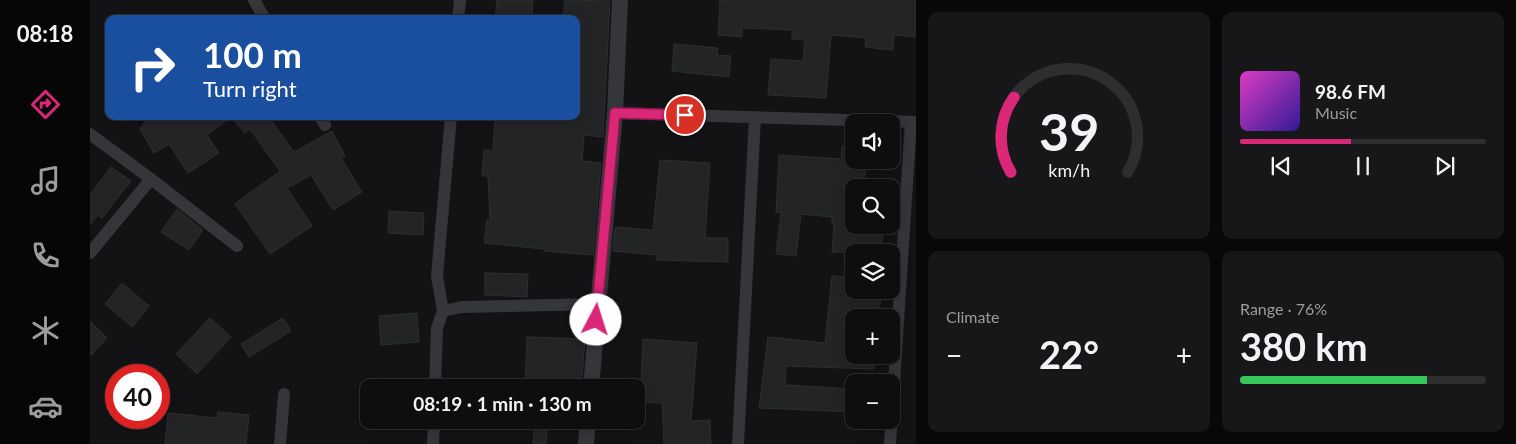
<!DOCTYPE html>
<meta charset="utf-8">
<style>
body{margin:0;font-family:Lato,sans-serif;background:#171719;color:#f1f3f6;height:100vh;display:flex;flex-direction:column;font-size:19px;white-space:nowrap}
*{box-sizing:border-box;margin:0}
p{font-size:16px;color:#9b9c9f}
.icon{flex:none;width:28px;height:28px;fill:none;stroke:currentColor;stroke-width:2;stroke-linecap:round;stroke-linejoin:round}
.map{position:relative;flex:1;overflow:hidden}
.drawer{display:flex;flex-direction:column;gap:12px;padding:12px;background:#080809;width:600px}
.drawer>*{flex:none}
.hud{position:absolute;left:15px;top:15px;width:475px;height:105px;border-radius:10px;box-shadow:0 2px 12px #0003,0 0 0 1px #2e2e30;background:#1a4fa0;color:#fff;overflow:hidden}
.buttons{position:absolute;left:755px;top:114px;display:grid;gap:10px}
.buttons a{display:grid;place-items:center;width:55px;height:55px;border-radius:10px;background:#0e0e10;box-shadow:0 2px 12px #0003,0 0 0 1px #2e2e30;font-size:25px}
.speed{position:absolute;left:15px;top:364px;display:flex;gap:10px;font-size:25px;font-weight:700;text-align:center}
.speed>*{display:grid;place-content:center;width:65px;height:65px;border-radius:50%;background:#0e0e10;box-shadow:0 2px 12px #0003,0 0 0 1px #2e2e30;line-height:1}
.speed .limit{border:8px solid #d22;background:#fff;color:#111}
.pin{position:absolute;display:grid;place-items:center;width:42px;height:42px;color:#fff;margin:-21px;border:2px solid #fff;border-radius:50%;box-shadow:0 1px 5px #0007}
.me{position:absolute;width:55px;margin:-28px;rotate:5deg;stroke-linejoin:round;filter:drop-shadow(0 0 4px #0008)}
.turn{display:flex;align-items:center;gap:18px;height:105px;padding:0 15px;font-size:22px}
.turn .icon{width:65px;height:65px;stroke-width:2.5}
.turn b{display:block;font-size:35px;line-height:42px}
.big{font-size:38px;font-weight:700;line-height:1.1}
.drawer .card{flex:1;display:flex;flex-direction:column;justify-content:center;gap:8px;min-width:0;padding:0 18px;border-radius:10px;background:#171719}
.drawer .dial{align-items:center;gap:0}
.dial svg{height:130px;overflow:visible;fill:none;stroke:#2e2e30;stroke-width:7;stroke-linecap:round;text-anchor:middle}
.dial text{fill:#f1f3f6;stroke:none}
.song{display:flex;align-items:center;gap:15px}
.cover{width:60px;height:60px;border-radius:8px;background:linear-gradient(135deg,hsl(310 70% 55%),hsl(250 70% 35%))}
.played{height:5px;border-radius:2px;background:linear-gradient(90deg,#db2777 45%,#2e2e30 45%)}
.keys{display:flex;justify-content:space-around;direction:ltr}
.heat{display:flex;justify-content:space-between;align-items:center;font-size:28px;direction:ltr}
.charge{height:8px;border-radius:4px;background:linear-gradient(90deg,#34c759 76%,#2e2e30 0)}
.drawer .tiles{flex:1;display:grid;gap:12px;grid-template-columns:repeat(2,1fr)}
.trip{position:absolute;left:270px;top:379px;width:285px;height:50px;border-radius:10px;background:#0e0e10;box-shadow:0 2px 12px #0003,0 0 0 1px #2e2e30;font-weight:700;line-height:50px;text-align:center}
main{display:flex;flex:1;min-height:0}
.menu{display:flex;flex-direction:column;width:90px;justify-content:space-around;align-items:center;background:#060606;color:#9b9c9f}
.menu .icon{width:35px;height:35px}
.menu .on{color:#db2777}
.menu b{font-size:22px;color:#f1f3f6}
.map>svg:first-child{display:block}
</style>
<main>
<nav class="menu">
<b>08:18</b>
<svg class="icon on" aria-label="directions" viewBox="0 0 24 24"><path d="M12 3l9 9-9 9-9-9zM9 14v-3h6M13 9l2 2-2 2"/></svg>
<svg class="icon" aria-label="music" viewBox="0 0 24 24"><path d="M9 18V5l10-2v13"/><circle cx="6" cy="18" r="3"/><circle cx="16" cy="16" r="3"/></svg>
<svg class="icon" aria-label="phone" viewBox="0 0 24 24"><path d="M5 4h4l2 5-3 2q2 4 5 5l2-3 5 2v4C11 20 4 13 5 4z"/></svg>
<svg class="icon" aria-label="climate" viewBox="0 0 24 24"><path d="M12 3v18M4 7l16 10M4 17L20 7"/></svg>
<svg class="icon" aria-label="car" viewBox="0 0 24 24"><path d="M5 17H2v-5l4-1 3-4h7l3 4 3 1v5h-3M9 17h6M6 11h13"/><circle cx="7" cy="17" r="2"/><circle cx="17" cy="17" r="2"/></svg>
</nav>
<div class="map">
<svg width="826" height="444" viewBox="0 0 826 444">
<rect width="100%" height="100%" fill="#131315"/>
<!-- building -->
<path fill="#232426" stroke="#2d2e31" d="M407 0H443L442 19H405Z
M475 0 520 1 513 137 494 135 492 161 511 163 503 255 454 251V249L394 243 397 220H400L398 176H392L394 150 403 151 405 116H486V19H473Z
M630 0H826V37L804 35 803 50 775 47 776 38 741 35 736 98 678 95 681 59 713 61 715 40 702 39V30L652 28V37L628 35Z
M584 44 628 48 627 55 641 56 639 77 582 71Z
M59 116H178L204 152 242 131 255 156 251 158 272 192 243 210 221 175 197 188 222 226 180 254 145 204 190 171 160 129 155 133 141 117 117 135 129 153 98 173 79 144 64 153 50 129Z
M752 146 764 147V160H776L774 179 764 178V225H768V229L793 231 791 252H742L744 224H742V217L711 214 706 256 686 254 691 213 686 212 689 155 751 159Z
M570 160 620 163 615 238H638V262L566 260 567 255 523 251 525 227 563 230Z
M21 167 41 181 12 218 8 215 0 225V195Z
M87 209 113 230 99 250 71 232Z
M299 211 334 213 333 235 298 233Z
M395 273 438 274 437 297 395 295Z
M742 276 764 277V290H792L788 318H764V355H785L784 369 696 366 695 385 764 389V412L669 408 678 337 735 343Z
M32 283 59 306 42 327 15 304Z
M327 313 329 342 291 345 289 316Z
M120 318 141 337 107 374 86 354Z
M193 318 201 331 159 357 151 344Z
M0 321 17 338 0 356Z
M437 337 495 339 491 388H435Z
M553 339 607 343 601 421 620 420 621 444H574L572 403 550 402Z
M128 412 159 415 156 444H75L78 413 127 418Z
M445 420H458L456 444H443Z"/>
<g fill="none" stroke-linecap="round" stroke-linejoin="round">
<!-- minor -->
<path stroke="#34363a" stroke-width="12" d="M164 0 175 19
M368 19 370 0
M525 113 826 122
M230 116 235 125
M0 134 61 179 147 246
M0 253 61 179
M353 311 347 276 361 116
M345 388 347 328 353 311 372 307 507 304
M190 444 194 394
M343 444 344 420
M648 444 665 117
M800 444 821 122"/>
<!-- tertiary -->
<path stroke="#34363a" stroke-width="16" d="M501 388 525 113 530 0
M496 444 498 420"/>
</g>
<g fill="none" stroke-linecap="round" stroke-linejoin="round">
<defs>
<path id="route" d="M506 320 525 113 595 115"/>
</defs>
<!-- route casing -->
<use href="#route" stroke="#8e194d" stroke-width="12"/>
<!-- route -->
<use href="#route" stroke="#db2777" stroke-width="9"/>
</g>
</svg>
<div class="buttons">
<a><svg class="icon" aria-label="sound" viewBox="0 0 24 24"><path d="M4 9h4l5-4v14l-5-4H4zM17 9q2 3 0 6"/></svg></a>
<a><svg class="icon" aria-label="search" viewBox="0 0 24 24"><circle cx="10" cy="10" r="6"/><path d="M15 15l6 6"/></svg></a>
<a><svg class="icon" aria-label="layers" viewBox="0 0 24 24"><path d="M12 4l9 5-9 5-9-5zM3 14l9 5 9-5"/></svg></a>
<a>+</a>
<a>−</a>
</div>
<div class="speed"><div class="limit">40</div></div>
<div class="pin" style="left:595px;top:115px;background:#d93025"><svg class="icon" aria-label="arrive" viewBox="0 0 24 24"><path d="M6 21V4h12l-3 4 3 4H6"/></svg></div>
<svg class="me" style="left:506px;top:320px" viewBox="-20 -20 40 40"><circle r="19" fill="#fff"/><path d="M0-13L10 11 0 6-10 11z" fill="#db2777"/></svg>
<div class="trip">08:19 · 1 min · 130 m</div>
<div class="hud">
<div class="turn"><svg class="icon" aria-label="right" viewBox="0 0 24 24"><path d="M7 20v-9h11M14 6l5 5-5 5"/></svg><div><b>100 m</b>Turn right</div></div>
</div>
</div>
<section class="drawer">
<div class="tiles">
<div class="card dial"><svg viewBox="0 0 100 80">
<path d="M14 69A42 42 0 1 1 86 69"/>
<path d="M14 69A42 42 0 0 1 16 23" stroke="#db2777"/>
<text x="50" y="56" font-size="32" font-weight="700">39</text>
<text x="50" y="72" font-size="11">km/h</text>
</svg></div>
<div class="card">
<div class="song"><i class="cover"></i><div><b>98.6 FM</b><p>Music</p></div></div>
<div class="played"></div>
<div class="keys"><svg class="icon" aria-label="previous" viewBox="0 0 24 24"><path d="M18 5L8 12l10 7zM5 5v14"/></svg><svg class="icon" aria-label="pause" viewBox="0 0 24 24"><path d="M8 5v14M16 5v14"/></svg><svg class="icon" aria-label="next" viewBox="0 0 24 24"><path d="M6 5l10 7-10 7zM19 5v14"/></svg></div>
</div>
<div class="card"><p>Climate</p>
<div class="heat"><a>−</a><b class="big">22°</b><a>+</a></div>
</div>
<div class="card"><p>Range · 76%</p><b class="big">380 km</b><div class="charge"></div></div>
</div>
</section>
</main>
